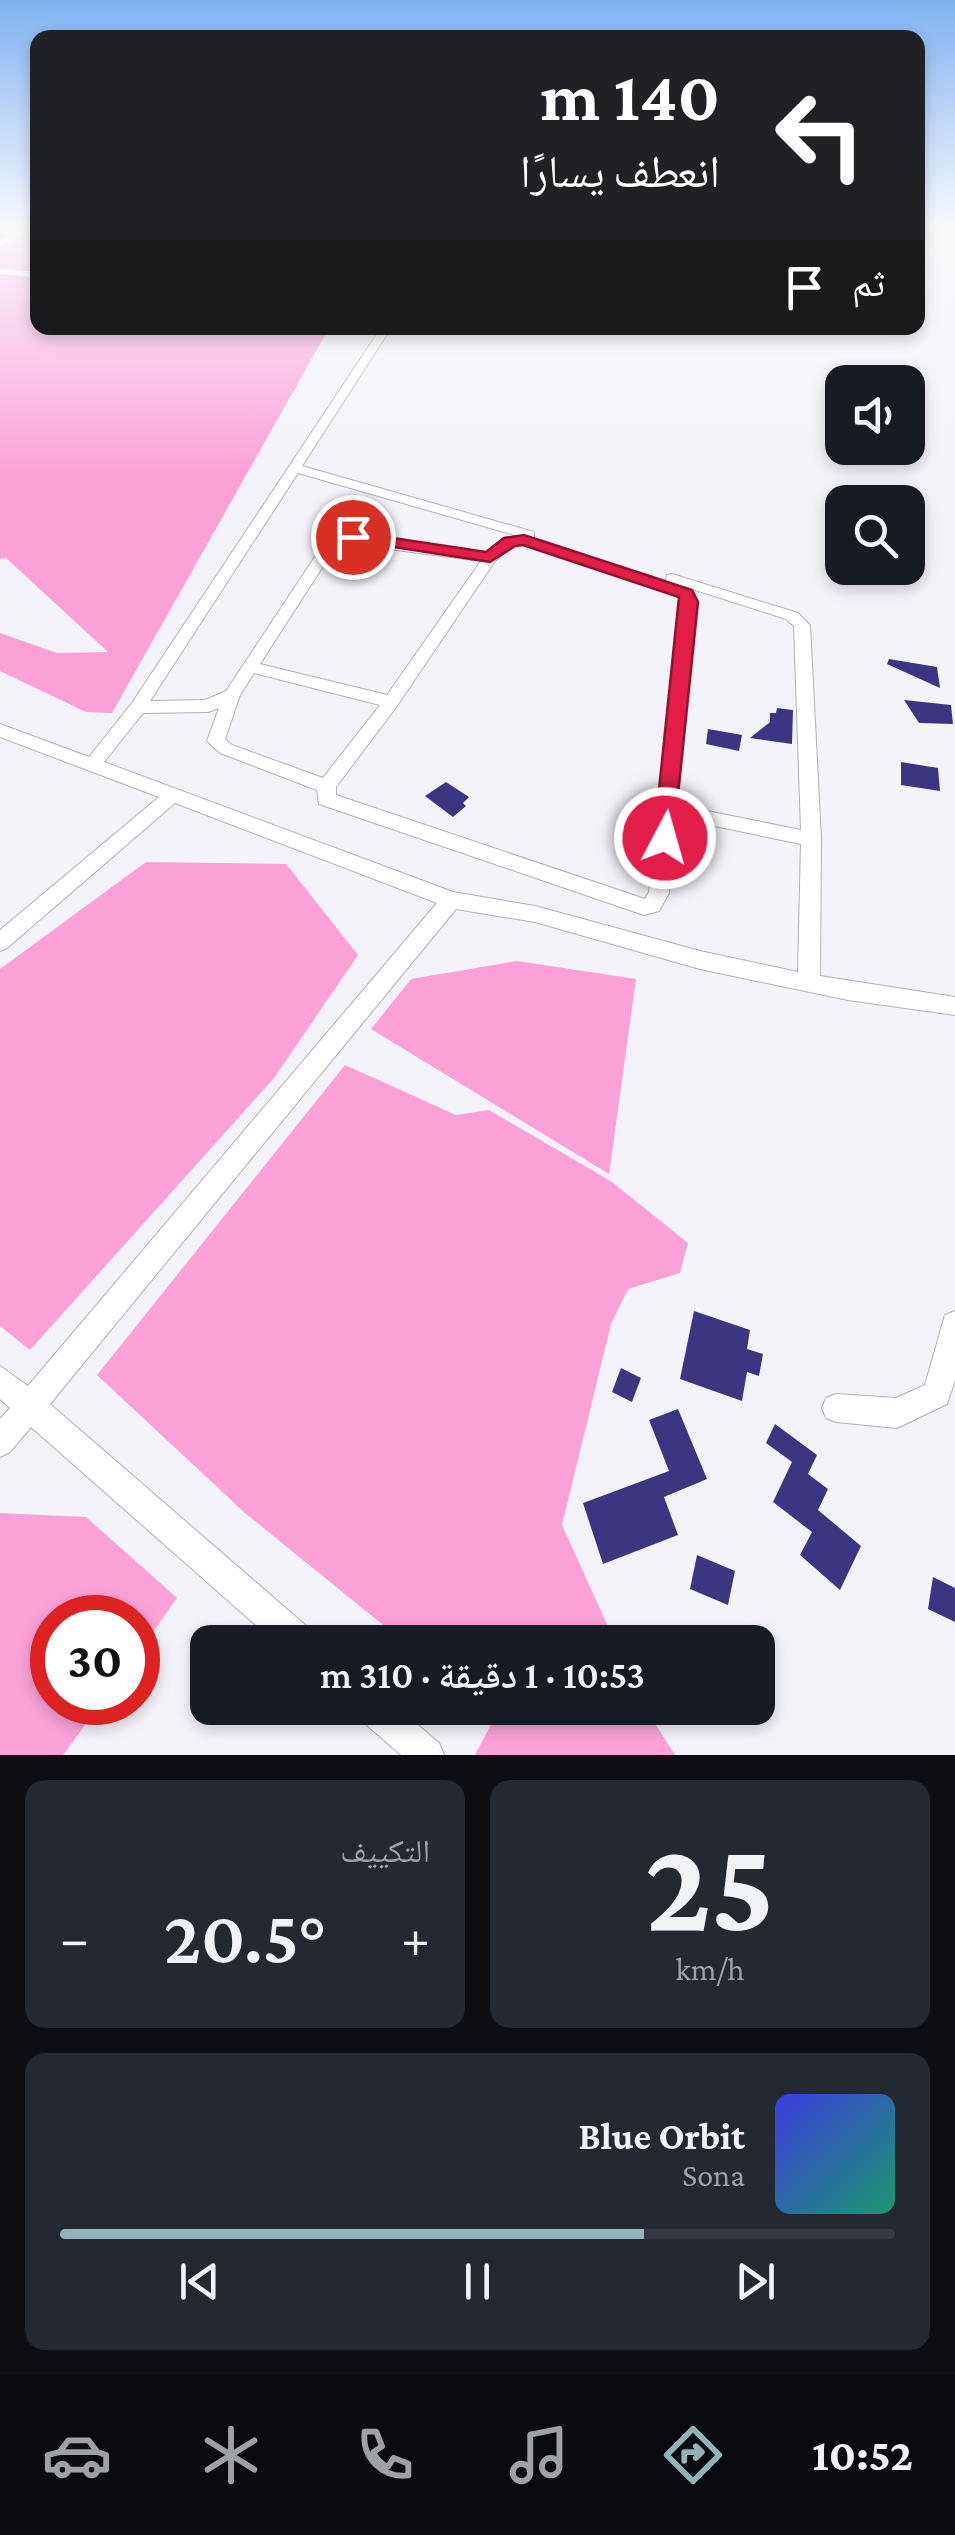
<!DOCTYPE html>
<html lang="ar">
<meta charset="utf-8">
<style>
body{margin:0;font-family:"Crimson Pro","Noto Naskh Arabic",serif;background:#242831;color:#f1f3f6;direction:rtl;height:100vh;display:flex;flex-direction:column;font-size:38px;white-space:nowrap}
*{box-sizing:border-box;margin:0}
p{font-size:32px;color:#9ea1a6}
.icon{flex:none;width:55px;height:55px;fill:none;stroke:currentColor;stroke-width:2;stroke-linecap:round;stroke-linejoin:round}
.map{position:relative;height:1755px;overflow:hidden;direction:ltr}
.sheet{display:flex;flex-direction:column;gap:25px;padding:25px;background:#0d0f14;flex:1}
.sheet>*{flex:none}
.hud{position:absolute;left:30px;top:30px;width:895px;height:305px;border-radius:20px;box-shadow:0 5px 15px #0003;direction:rtl;background:#202124;color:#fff;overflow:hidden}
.controls{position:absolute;left:825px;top:365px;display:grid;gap:20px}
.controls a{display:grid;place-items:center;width:100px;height:100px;border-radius:20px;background:#171b24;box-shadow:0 5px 15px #0003;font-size:50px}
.speed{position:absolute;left:30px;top:1595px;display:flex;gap:20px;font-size:50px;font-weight:700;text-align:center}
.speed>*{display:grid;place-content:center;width:130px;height:130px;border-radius:50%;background:#171b24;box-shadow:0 5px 15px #0003;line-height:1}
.speed .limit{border:15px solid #d22;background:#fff;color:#111}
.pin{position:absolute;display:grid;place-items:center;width:85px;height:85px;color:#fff;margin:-42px;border:5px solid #fff;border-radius:50%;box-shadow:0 2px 10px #0007}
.me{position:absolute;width:110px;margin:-55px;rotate:6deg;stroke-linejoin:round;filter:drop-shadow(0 0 8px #0008)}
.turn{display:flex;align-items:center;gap:35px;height:210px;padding:0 40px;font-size:45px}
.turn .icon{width:130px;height:130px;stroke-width:2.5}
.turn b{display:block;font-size:70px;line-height:85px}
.then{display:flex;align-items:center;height:95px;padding:0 40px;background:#0003;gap:20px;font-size:38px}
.big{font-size:75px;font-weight:600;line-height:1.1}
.sheet .tile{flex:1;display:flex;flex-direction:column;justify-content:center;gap:15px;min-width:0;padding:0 35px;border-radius:20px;background:#242831}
.sheet .dial{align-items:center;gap:0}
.dial b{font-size:130px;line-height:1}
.song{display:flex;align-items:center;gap:30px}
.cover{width:120px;height:120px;border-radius:15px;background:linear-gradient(135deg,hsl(240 70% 55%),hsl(160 70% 35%))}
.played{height:10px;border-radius:5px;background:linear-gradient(90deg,#91b4b8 70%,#363941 70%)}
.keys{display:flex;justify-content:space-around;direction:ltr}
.heat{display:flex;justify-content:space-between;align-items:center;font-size:55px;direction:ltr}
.sheet .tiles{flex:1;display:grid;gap:25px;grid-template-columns:1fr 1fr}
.tile:last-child{grid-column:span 2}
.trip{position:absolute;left:190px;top:1625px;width:585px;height:100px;border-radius:20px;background:#171b24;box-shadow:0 5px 15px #0003;font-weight:600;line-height:100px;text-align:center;direction:rtl}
.menu{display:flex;height:160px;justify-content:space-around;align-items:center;background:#090b0e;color:#9ea1a6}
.menu .icon{width:70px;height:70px}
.menu .on{color:#91b4b8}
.menu b{font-size:45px;color:#f1f3f6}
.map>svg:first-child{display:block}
</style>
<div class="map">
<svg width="955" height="1755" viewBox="0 0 955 1755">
<rect width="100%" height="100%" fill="#f5f3fa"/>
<!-- forest -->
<path fill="#fba1d8" d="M0 228H37L38 328H329L112 713 86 712 0 671V633L57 653 108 652 6 558 0 559Z
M146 862 286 864 358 955 274 1078 30 1350 0 1326V969Z
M517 961 636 979 609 1174 371 1029 411 979Z
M345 1065 456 1115 489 1110 612 1182 688 1243 680 1273 628 1289 611 1324 562 1525 615 1642H404L245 1513 97 1375Z
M0 1513 86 1517 177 1598 138 1653V1618H52V1702L101 1703 63 1755H0Z
M484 1708H645L675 1755H475L495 1717Z"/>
<!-- building -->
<path fill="#3c3582" d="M889 659 937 667 940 688 887 664Z
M904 700 951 705 953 724 919 723Z
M777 708 793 710 792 744 750 738 770 722V713H776Z
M708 729 742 735 739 751 706 744Z
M901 762 938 768 940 791 901 785Z
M446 782 469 797 463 803 466 806 453 817 425 796Z
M694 1311 750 1330 747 1349 763 1354 759 1376 747 1372 742 1401 680 1379Z
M621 1368 641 1378 632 1402 612 1392Z
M678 1409 707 1479 664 1497 678 1535 603 1564 583 1503 669 1471 649 1420Z
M775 1424 817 1455 808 1474 828 1489 818 1510 861 1546 840 1590 800 1555 812 1532 773 1502 792 1462 766 1443Z
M697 1555 735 1571 728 1605 690 1589Z
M933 1577 955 1588V1622L928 1609Z"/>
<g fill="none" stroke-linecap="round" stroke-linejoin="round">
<defs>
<path id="minor" d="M25 228H36L0 247V240Z
M0 268 38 272V278L0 274Z
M381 328H391L302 466 534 532V538L666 581 667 575 672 574 798 613 810 625 821 839 820 976 955 997V1015L848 1000 700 969 535 922 456 909 50 1404 311 1630 315 1642H275L31 1427 10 1452 0 1457V1419L10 1408 0 1399V1366L28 1386 437 903 175 803 7 948 0 951V930L159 797 0 737V724L89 757 132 703ZM298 473 518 536 505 538 487 553 335 535 326 540 226 691 205 700 150 701ZM342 543 481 561 387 695 260 664 336 546ZM524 544 675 593 681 601 649 892 645 899 336 795V787L397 706 495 561 514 545ZM686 587 786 619 794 626 801 830 677 805 697 601ZM254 673 380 705 323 778 232 745 225 739 240 695ZM219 708 207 741 220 753 317 790 319 804 644 915 659 911 669 893 676 818 801 844 798 972 700 951 535 906 453 892 104 762 143 713 208 712Z
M955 1311V1380L947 1404 897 1428 836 1422 826 1418 822 1408 826 1398 836 1394 896 1398 925 1385 945 1315Z
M356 1708H398L439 1743 444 1755H401L361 1720Z"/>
</defs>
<!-- minor casing -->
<use href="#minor" stroke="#b2b0b7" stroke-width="2"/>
<!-- minor -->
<use href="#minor" fill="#fff" fill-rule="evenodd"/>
</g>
<!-- sky -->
<linearGradient id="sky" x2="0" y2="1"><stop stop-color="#7fb2f1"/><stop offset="0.48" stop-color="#fafafd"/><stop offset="1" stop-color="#fafafd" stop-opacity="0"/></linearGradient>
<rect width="955" height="474" fill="url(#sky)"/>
<!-- route -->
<path fill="#e11d48" stroke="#92132f" stroke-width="2.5" d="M353 532 486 552 504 538 524 535 692 590 698 602 673 843H657L654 838 679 597 523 545 515 546 490 562 348 540V533Z"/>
</svg>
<div class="controls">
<a><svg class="icon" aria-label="sound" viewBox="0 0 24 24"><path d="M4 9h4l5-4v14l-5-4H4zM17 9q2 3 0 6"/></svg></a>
<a><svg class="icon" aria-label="search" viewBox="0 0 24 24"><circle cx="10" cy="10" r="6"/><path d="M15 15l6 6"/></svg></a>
</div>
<div class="speed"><div class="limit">30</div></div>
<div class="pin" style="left:353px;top:537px;background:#d93025"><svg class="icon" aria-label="arrive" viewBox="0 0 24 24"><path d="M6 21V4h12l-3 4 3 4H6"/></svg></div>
<svg class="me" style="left:665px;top:838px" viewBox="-20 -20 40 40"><circle r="17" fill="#e11d48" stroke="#fff" stroke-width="3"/><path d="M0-11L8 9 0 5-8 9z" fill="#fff"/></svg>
<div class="trip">10:53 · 1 دقيقة · 310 m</div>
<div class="hud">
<div class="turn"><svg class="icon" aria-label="left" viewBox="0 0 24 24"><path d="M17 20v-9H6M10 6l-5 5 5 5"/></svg><div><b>140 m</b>انعطف يسارًا</div></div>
<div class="then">ثم<svg class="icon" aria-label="arrive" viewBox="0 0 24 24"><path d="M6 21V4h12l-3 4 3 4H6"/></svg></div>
</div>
</div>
<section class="sheet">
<div class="tiles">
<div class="tile dial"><b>25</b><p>km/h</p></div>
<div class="tile"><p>التكييف</p>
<div class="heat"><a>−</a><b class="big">20.5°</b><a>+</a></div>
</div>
<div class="tile">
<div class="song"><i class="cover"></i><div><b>Blue Orbit</b><p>Sona</p></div></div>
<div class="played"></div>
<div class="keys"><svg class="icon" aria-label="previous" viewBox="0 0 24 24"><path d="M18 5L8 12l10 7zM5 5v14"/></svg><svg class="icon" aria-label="pause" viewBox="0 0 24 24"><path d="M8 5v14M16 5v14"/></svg><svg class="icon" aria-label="next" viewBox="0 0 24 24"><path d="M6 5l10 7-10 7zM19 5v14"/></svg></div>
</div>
</div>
</section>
<nav class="menu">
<b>10:52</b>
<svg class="icon on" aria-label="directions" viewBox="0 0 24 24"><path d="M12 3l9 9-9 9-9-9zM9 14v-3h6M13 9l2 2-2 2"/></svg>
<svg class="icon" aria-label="music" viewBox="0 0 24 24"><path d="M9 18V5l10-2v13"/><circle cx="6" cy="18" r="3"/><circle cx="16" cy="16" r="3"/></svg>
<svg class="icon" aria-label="phone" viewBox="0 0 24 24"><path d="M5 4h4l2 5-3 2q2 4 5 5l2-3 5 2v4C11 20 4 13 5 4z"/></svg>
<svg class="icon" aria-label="climate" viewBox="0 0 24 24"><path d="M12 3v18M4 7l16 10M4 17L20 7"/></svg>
<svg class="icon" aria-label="car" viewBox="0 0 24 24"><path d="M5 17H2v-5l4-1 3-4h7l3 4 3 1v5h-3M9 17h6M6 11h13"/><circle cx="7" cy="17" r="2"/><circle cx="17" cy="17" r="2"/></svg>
</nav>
